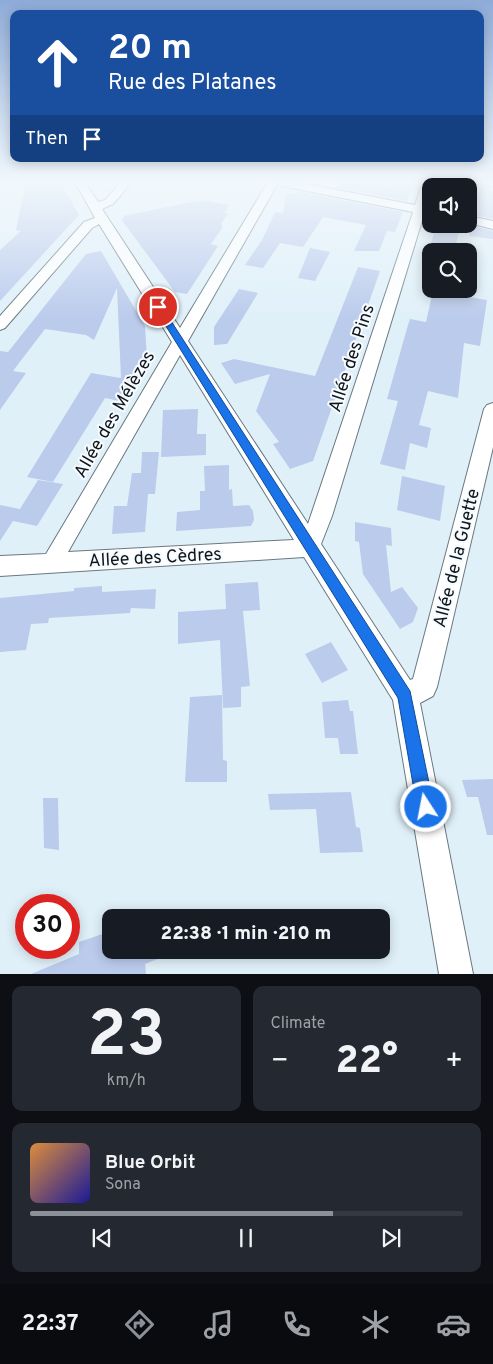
<!DOCTYPE html>
<meta charset="utf-8">
<style>
body{margin:0;font-family:Overpass,sans-serif;background:#242831;color:#f1f3f6;height:100vh;display:flex;flex-direction:column;font-size:19px;white-space:nowrap}
*{box-sizing:border-box;margin:0}
p{font-size:16px;color:#9ea1a6}
.icon{flex:none;width:28px;height:28px;fill:none;stroke:currentColor;stroke-width:2;stroke-linecap:round;stroke-linejoin:round}
.map{position:relative;height:974px;overflow:hidden}
.panel{display:flex;flex-direction:column;gap:12px;padding:12px;background:#0d0f14;flex:1}
.panel>*{flex:none}
.hud{position:absolute;left:10px;top:10px;width:474px;height:152px;border-radius:10px;box-shadow:0 2px 12px #0003;background:#1a4fa0;color:#fff;overflow:hidden}
.fabs{position:absolute;left:422px;top:178px;display:grid;gap:10px}
.fabs a{display:grid;place-items:center;width:55px;height:55px;border-radius:10px;background:#171b24;box-shadow:0 2px 12px #0003;font-size:25px}
.speed{position:absolute;left:15px;top:894px;display:flex;gap:10px;font-size:25px;font-weight:700;text-align:center}
.speed>*{display:grid;place-content:center;width:65px;height:65px;border-radius:50%;background:#171b24;box-shadow:0 2px 12px #0003;line-height:1}
.speed .limit{border:8px solid #d22;background:#fff;color:#111}
.pin{position:absolute;display:grid;place-items:center;width:42px;height:42px;color:#fff;margin:-21px;border:2px solid #fff;border-radius:50%;box-shadow:0 1px 5px #0007}
.me{position:absolute;width:55px;margin:-28px;rotate:349deg;stroke-linejoin:round;filter:drop-shadow(0 0 4px #0008)}
.turn{display:flex;align-items:center;gap:18px;height:105px;padding:0 15px;font-size:22px}
.turn .icon{width:65px;height:65px;stroke-width:2.5}
.turn b{display:block;font-size:35px;line-height:42px}
.then{display:flex;align-items:center;height:48px;padding:0 15px;background:#0003;gap:10px;font-size:19px}
.big{font-size:38px;font-weight:800;line-height:1.1}
.panel .tile{flex:1;display:flex;flex-direction:column;justify-content:center;gap:8px;min-width:0;padding:0 18px;border-radius:10px;background:#242831}
.panel .dial{align-items:center;gap:0}
.dial b{font-size:65px;line-height:1}
.song{display:flex;align-items:center;gap:15px}
.cover{width:60px;height:60px;border-radius:8px;background:linear-gradient(135deg,hsl(30 70% 55%),hsl(240 70% 35%))}
.played{height:5px;border-radius:2px;background:linear-gradient(90deg,#8c9099 70%,#363941 70%)}
.keys{display:flex;justify-content:space-around;direction:ltr}
.heat{display:flex;justify-content:space-between;align-items:center;font-size:28px;direction:ltr}
.panel .tiles{flex:1;display:grid;gap:12px;grid-template-columns:1fr 1fr}
.tile:last-child{grid-column:span 2}
.trip{position:absolute;left:102px;top:909px;width:288px;height:50px;border-radius:10px;background:#171b24;box-shadow:0 2px 12px #0003;font-weight:800;line-height:50px;text-align:center}
.menu{display:flex;height:80px;justify-content:space-around;align-items:center;background:#090b0e;color:#9ea1a6}
.menu .icon{width:35px;height:35px}
.menu .active{color:#8c9099}
.menu b{font-size:22px;color:#f1f3f6}
.map>svg:first-child{display:block}
</style>
<div class="map">
<svg width="493" height="974" viewBox="0 0 493 974">
<rect width="100%" height="100%" fill="#e0f0f9"/>
<!-- building -->
<path fill="#bbcbec" d="M26 182H60L79 215 0 301V250L21 231 16 230Z
M341 182 394 188V182H414L407 201 339 188Z
M469 182H491L489 191H493V219L469 214Z
M301 192 403 212 395 232 387 231 379 251H354L366 225 323 217 303 247 280 243 263 268 245 265 262 240 275 212 283 213 287 194Z
M202 200 229 205 224 213H228L221 224H222L221 227H223L211 244 218 246 187 294 175 292 121 219 124 218 123 216Z
M469 225 493 231V239L469 236Z
M435 228 459 232 455 248 431 244Z
M310 248 330 252 315 281 298 278Z
M101 251 145 326 147 359 120 401 105 398 53 482 27 477 91 373 121 378 117 288 94 340 86 335 45 329 13 371 26 373 0 410V351L8 352 86 254Z
M358 267 380 271 313 461 290 469 273 444 279 442 256 411 270 374 235 384 221 363 234 359 315 376Z
M239 289 258 293 227 344 214 345V327Z
M433 291 487 300 480 346 464 343 458 398 428 391 419 425 431 428 427 448 410 443 405 470 380 464 398 401 387 399 408 325 410 319 426 322Z
M198 409 197 434H206V455L161 457 163 410Z
M142 452H159L155 494H148L145 532 112 534 114 506H127L132 473H141Z
M229 465V490L232 489 233 506 249 505 253 511 254 520 251 526 176 531 177 512 200 510V491H205L204 466Z
M402 476 445 486 440 521 397 510Z
M38 480 63 484 37 526 13 521 0 541V505L20 509Z
M355 522 391 528 392 546 386 545 391 592 402 587 418 608 413 622 400 629 363 574 359 542 355 541Z
M258 582 260 610 243 611 250 686 241 687V707L223 708 220 640 178 644V612L226 609 225 584Z
M102 586V592L156 589 155 609 131 608 130 613 49 618 48 623 31 624 26 650 0 652V598L74 591V588Z
M331 642 348 670 322 683 305 654Z
M222 695 223 760 227 761V782H185L190 697Z
M348 700 350 711H353L358 754H340L338 738H325L322 702Z
M493 779V835H487L478 797H467L462 780Z
M351 792 356 827 360 828 363 852 320 853 316 809 270 810 268 794Z
M43 798H58L59 850 44 848Z
M111 931V950L178 951 145 964 146 974H31L79 954V942Z"/>
<g fill="none" stroke-linecap="round" stroke-linejoin="round">
<defs>
<path id="minor" d="M75 182H85L98 202 105 200 121 182H132L113 204 102 209 180 328 268 182H296L415 205 423 182H433L426 207 431 209V215L424 214 332 516 321 544 410 680 413 679 484 409 487 405 493 403V447L437 687 433 696 420 703 473 974H439L393 700 304 557 0 576V556L46 554 172 342 99 224 92 228 5 328 0 330V316L84 222 95 218ZM277 185 413 212 308 524 188 341ZM180 355 294 540 68 552Z
M469 216 493 221V229L469 223Z"/>
</defs>
<!-- minor casing -->
<use href="#minor" stroke="#6a7880" stroke-width="2"/>
<!-- minor -->
<use href="#minor" fill="#fff" fill-rule="evenodd"/>
</g>
<!-- sky -->
<linearGradient id="sky" x2="0" y2="1"><stop stop-color="#8eabd8"/><stop offset="0.57" stop-color="#f1f8fc"/><stop offset="1" stop-color="#f1f8fc" stop-opacity="0"/></linearGradient>
<rect width="493" height="318" fill="url(#sky)"/>
<!-- route -->
<path fill="#1a73e8" stroke="#114b97" d="M155 305 162 307 410 691 434 807 431 813 426 816 420 813 417 807 398 698 154 307Z"/>
<g text-anchor="middle" stroke-width="4" stroke-linejoin="round" paint-order="stroke">
<!-- street labels -->
<g font-size="18" fill="#101619" stroke="#f5fbff">
<text transform="translate(351 358) rotate(-72)" y="6">Allée des Pins</text>
<text transform="translate(114 414) rotate(-60)" y="6">Allée des Mélèzes</text>
<text transform="translate(155 557) rotate(-3)" y="6">Allée des Cèdres</text>
<text transform="translate(456 558) rotate(-76)" y="6">Allée de la Guette</text>
</g>
</g>
</svg>
<div class="fabs">
<a><svg class="icon" aria-label="sound" viewBox="0 0 24 24"><path d="M4 9h4l5-4v14l-5-4H4zM17 9q2 3 0 6"/></svg></a>
<a><svg class="icon" aria-label="search" viewBox="0 0 24 24"><circle cx="10" cy="10" r="6"/><path d="M15 15l6 6"/></svg></a>
</div>
<div class="speed"><div class="limit">30</div></div>
<div class="pin" style="left:158px;top:307px;background:#d93025"><svg class="icon" aria-label="arrive" viewBox="0 0 24 24"><path d="M6 21V4h12l-3 4 3 4H6"/></svg></div>
<svg class="me" style="left:426px;top:807px" viewBox="-20 -20 40 40"><circle r="17" fill="#1a73e8" stroke="#fff" stroke-width="3"/><path d="M0-11L8 9 0 5-8 9z" fill="#fff"/></svg>
<div class="trip">22:38 · 1 min · 210 m</div>
<div class="hud">
<div class="turn"><svg class="icon" aria-label="ahead" viewBox="0 0 24 24"><path d="M12 20V5M6 11l6-6 6 6"/></svg><div><b>20 m</b>Rue des Platanes</div></div>
<div class="then">Then<svg class="icon" aria-label="arrive" viewBox="0 0 24 24"><path d="M6 21V4h12l-3 4 3 4H6"/></svg></div>
</div>
</div>
<section class="panel">
<div class="tiles">
<div class="tile dial"><b>23</b><p>km/h</p></div>
<div class="tile"><p>Climate</p>
<div class="heat"><a>−</a><b class="big">22°</b><a>+</a></div>
</div>
<div class="tile">
<div class="song"><i class="cover"></i><div><b>Blue Orbit</b><p>Sona</p></div></div>
<div class="played"></div>
<div class="keys"><svg class="icon" aria-label="previous" viewBox="0 0 24 24"><path d="M18 5L8 12l10 7zM5 5v14"/></svg><svg class="icon" aria-label="pause" viewBox="0 0 24 24"><path d="M8 5v14M16 5v14"/></svg><svg class="icon" aria-label="next" viewBox="0 0 24 24"><path d="M6 5l10 7-10 7zM19 5v14"/></svg></div>
</div>
</div>
</section>
<nav class="menu">
<b>22:37</b>
<svg class="icon active" aria-label="directions" viewBox="0 0 24 24"><path d="M12 3l9 9-9 9-9-9zM9 14v-3h6M13 9l2 2-2 2"/></svg>
<svg class="icon" aria-label="music" viewBox="0 0 24 24"><path d="M9 18V5l10-2v13"/><circle cx="6" cy="18" r="3"/><circle cx="16" cy="16" r="3"/></svg>
<svg class="icon" aria-label="phone" viewBox="0 0 24 24"><path d="M5 4h4l2 5-3 2q2 4 5 5l2-3 5 2v4C11 20 4 13 5 4z"/></svg>
<svg class="icon" aria-label="climate" viewBox="0 0 24 24"><path d="M12 3v18M4 7l16 10M4 17L20 7"/></svg>
<svg class="icon" aria-label="car" viewBox="0 0 24 24"><path d="M5 17H2v-5l4-1 3-4h7l3 4 3 1v5h-3M9 17h6M6 11h13"/><circle cx="7" cy="17" r="2"/><circle cx="17" cy="17" r="2"/></svg>
</nav>
